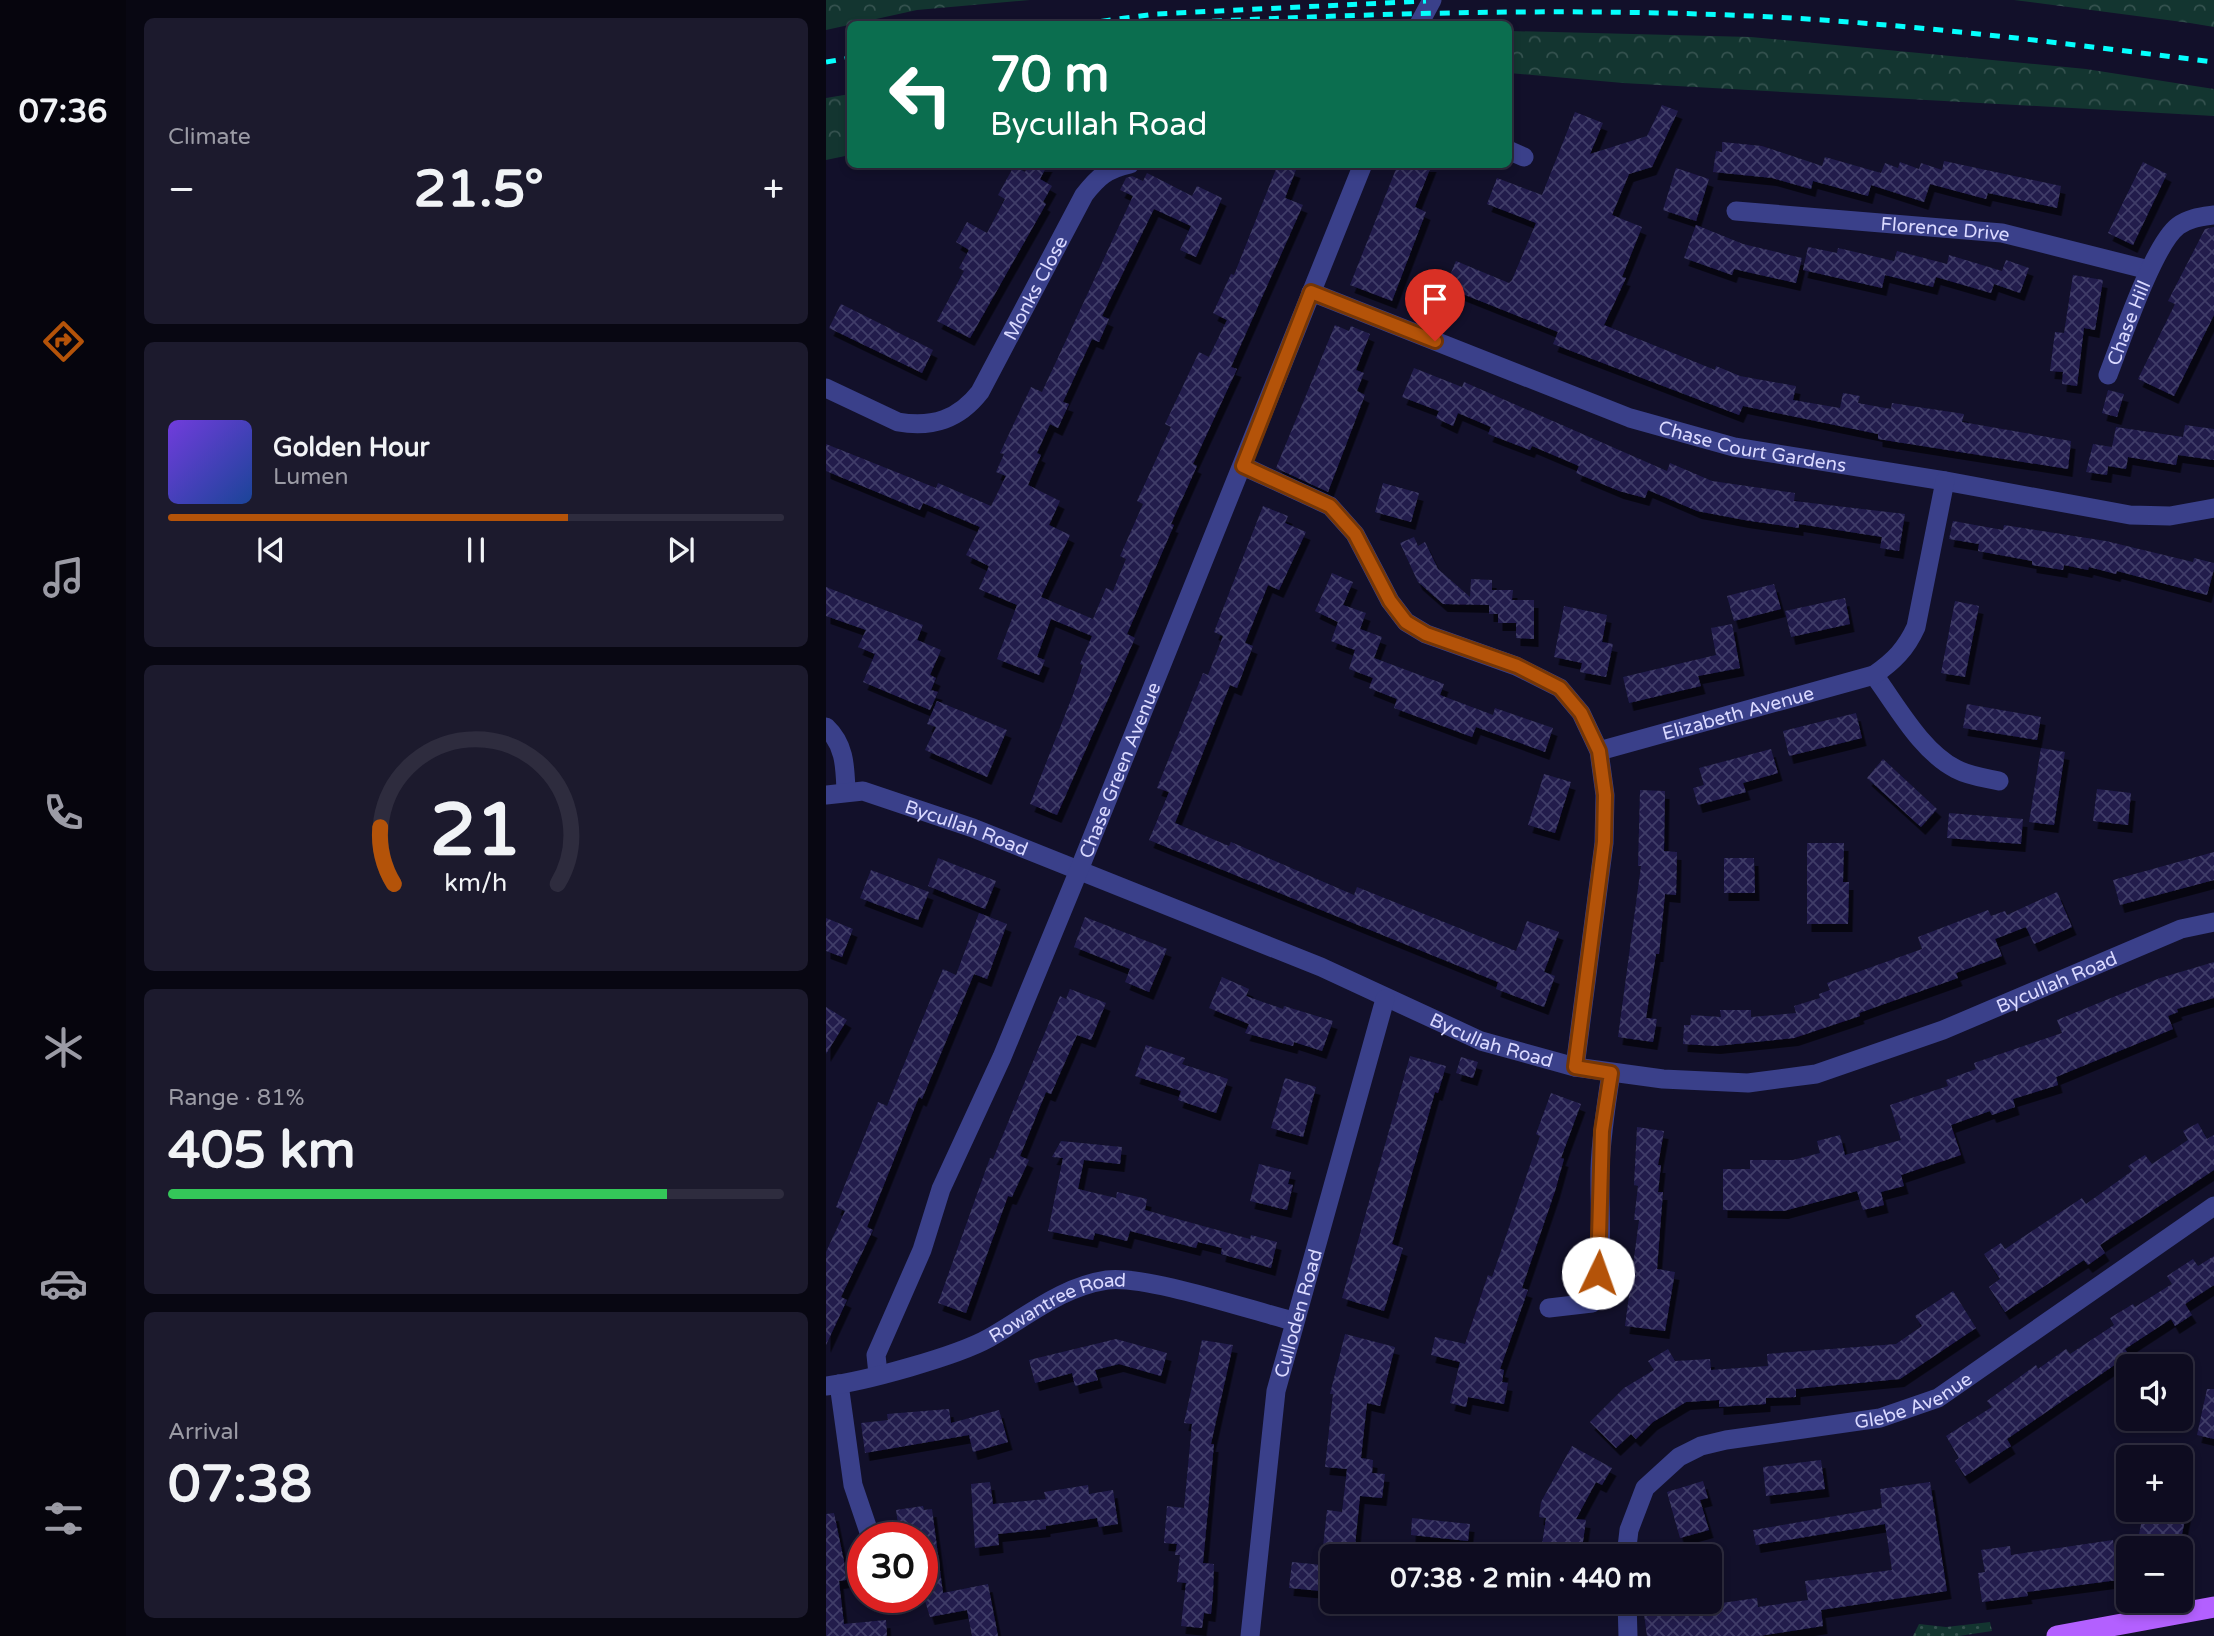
<!DOCTYPE html>
<meta charset="utf-8">
<style>
body{margin:0;font-family:"Varela Round",sans-serif;background:#1c1a2d;color:#f1f3f6;height:100vh;display:flex;flex-direction:column;font-size:26px;white-space:nowrap}
*{box-sizing:border-box;margin:0}
p{font-size:23px;color:#9b9ba5}
.icon{flex:none;width:38px;height:38px;fill:none;stroke:currentColor;stroke-width:2;stroke-linecap:round;stroke-linejoin:round}
.map{position:relative;flex:1;overflow:hidden}
.sheet{display:flex;flex-direction:column;gap:18px;padding:18px;background:#080712;width:700px}
.sheet>*{flex:none}
.banner{position:absolute;left:21px;top:21px;width:665px;height:147px;border-radius:10px;box-shadow:0 4px 10px #0003,0 0 0 2px #2e2c3e;background:#0b6e4f;color:#fff;overflow:hidden}
.controls{position:absolute;left:1290px;top:1354px;display:grid;gap:14px}
.controls a{display:grid;place-items:center;width:77px;height:77px;border-radius:10px;background:#0e0c20;box-shadow:0 4px 10px #0003,0 0 0 2px #2e2c3e;font-size:35px}
.speed{position:absolute;left:21px;top:1522px;display:flex;gap:14px;font-size:35px;font-weight:700;text-align:center}
.speed>*{display:grid;place-content:center;width:91px;height:91px;border-radius:50%;background:#0e0c20;box-shadow:0 4px 10px #0003,0 0 0 2px #2e2c3e;line-height:1}
.speed .limit{border:10px solid #d22;background:#fff;color:#111}
.pin{position:absolute;display:grid;place-items:center;width:60px;height:60px;color:#fff;margin:-72px -30px;border-radius:50% 50% 50% 0;rotate:-45deg;box-shadow:0 0 7px #0007}
.pin .icon{rotate:45deg}
.me{position:absolute;width:77px;margin:-38px;rotate:3deg;stroke-linejoin:round;filter:drop-shadow(0 0 5px #0008)}
.turn{display:flex;align-items:center;gap:24px;height:147px;padding:0 28px;font-size:32px}
.turn .icon{width:91px;height:91px;stroke-width:2.5}
.turn b{display:block;font-size:49px;line-height:60px}
.big{font-size:52px;font-weight:800;line-height:1.1}
.sheet .widget{flex:1;display:flex;flex-direction:column;justify-content:center;gap:10px;min-width:0;padding:0 24px;border-radius:10px;background:#1c1a2d}
.sheet .dial{align-items:center;gap:0}
.dial svg{height:182px;overflow:visible;fill:none;stroke:#2e2c3e;stroke-width:7;stroke-linecap:round;text-anchor:middle}
.dial text{fill:#f1f3f6;stroke:none}
.song{display:flex;align-items:center;gap:21px}
.cover{width:84px;height:84px;border-radius:10px;background:linear-gradient(135deg,hsl(260 70% 55%),hsl(220 70% 35%))}
.played{height:7px;border-radius:4px;background:linear-gradient(90deg,#b45309 65%,#2e2c3e 65%)}
.keys{display:flex;justify-content:space-around;direction:ltr}
.heat{display:flex;justify-content:space-between;align-items:center;font-size:38px;direction:ltr}
.charge{height:10px;border-radius:5px;background:linear-gradient(90deg,#34c759 81%,#2e2c3e 0)}
.trip{position:absolute;left:494px;top:1544px;width:402px;height:70px;border-radius:10px;background:#0e0c20;box-shadow:0 4px 10px #0003,0 0 0 2px #2e2c3e;font-weight:800;line-height:70px;text-align:center}
main{display:flex;flex:1;min-height:0}
.menu{display:flex;flex-direction:column;width:126px;justify-content:space-around;align-items:center;background:#06050d;color:#9b9ba5}
.menu .icon{width:49px;height:49px}
.menu .active{color:#b45309}
.menu b{font-size:32px;color:#f1f3f6}
.map>svg:first-child{display:block}
</style>
<main>
<nav class="menu">
<b>07:36</b>
<svg class="icon active" aria-label="directions" viewBox="0 0 24 24"><path d="M12 3l9 9-9 9-9-9zM9 14v-3h6M13 9l2 2-2 2"/></svg>
<svg class="icon" aria-label="music" viewBox="0 0 24 24"><path d="M9 18V5l10-2v13"/><circle cx="6" cy="18" r="3"/><circle cx="16" cy="16" r="3"/></svg>
<svg class="icon" aria-label="phone" viewBox="0 0 24 24"><path d="M5 4h4l2 5-3 2q2 4 5 5l2-3 5 2v4C11 20 4 13 5 4z"/></svg>
<svg class="icon" aria-label="climate" viewBox="0 0 24 24"><path d="M12 3v18M4 7l16 10M4 17L20 7"/></svg>
<svg class="icon" aria-label="car" viewBox="0 0 24 24"><path d="M5 17H2v-5l4-1 3-4h7l3 4 3 1v5h-3M9 17h6M6 11h13"/><circle cx="7" cy="17" r="2"/><circle cx="17" cy="17" r="2"/></svg>
<svg class="icon" aria-label="filters" viewBox="0 0 24 24"><path d="M4 7h16M4 17h16"/><circle cx="9" cy="7" r="2"/><circle cx="15" cy="17" r="2"/></svg>
</nav>
<section class="sheet">
<div class="widget"><p>Climate</p>
<div class="heat"><a>−</a><b class="big">21.5°</b><a>+</a></div>
</div>
<div class="widget">
<div class="song"><i class="cover"></i><div><b>Golden Hour</b><p>Lumen</p></div></div>
<div class="played"></div>
<div class="keys"><svg class="icon" aria-label="previous" viewBox="0 0 24 24"><path d="M18 5L8 12l10 7zM5 5v14"/></svg><svg class="icon" aria-label="pause" viewBox="0 0 24 24"><path d="M8 5v14M16 5v14"/></svg><svg class="icon" aria-label="next" viewBox="0 0 24 24"><path d="M6 5l10 7-10 7zM19 5v14"/></svg></div>
</div>
<div class="widget dial"><svg viewBox="0 0 100 80">
<path d="M14 69A42 42 0 1 1 86 69"/>
<path d="M14 69A42 42 0 0 1 8 44" stroke="#b45309"/>
<text x="50" y="56" font-size="32" font-weight="700">21</text>
<text x="50" y="72" font-size="11">km/h</text>
</svg></div>
<div class="widget"><p>Range · 81%</p><b class="big">405 km</b><div class="charge"></div></div>
<div class="widget"><p>Arrival</p><b class="big">07:38</b></div>
</section>
<div class="map">
<svg width="1388" height="1636" viewBox="0 0 1388 1636">
<defs>
<pattern id="grass-dots" width="8" height="8" patternUnits="userSpaceOnUse" patternTransform="scale(1.75)"><rect width="8" height="8" fill="#133530"/><path d="M2 2h.1M6 6h.1" fill="none" stroke="#35524f" stroke-width="1.8" stroke-linecap="round"/></pattern>
<pattern id="forest-crowns" width="20" height="18" patternUnits="userSpaceOnUse" patternTransform="scale(1.75)"><rect width="20" height="18" fill="#133530"/><path d="M2 6a3 3 0 1 1 6 0M12 15a3 3 0 1 1 6 0" fill="none" stroke="#35524f"/></pattern>
<pattern id="building-cross-hatch" width="8" height="8" patternUnits="userSpaceOnUse" patternTransform="scale(1.75)"><rect width="8" height="8" fill="#201c4c"/><path d="M0 0l8 8M0 8l8-8" fill="none" stroke="#403c67"/></pattern>
<filter id="shadow"><feDropShadow dx="4.5" dy="8" stdDeviation="0" flood-color="#0009"/></filter>
</defs>
<rect width="100%" height="100%" fill="#12102a"/>
<!-- grass -->
<path fill="url(#grass-dots)" d="M1164 1622 1166 1631 1133 1636H1087L1093 1624 1120 1627Z"/>
<!-- forest -->
<path fill="url(#forest-crowns)" d="M0 0H204L91 10 0 30Z
M1188 0H1388V27L1364 23Z
M683 31 925 37 1260 69 1388 89V116L797 83 683 73Z
M24 94V155L0 160V98Z"/>
<!-- building -->
<path fill="url(#building-cross-hatch)" filter="url(#shadow)" d="M836 105 852 111 826 167 803 174 786 215 816 227 796 277 800 278 778 325 889 370 890 366 914 376 970 386 967 400 1014 408 1017 393 1034 396 1032 403 1065 409 1066 403 1138 414 1136 422 1245 441 1242 469 1052 439V434L917 406 913 415 727 344 732 332 619 287 630 261 683 283 686 280 710 223 661 204 671 178 716 195 749 112 777 123 764 154 821 136Z
M896 142 936 146 996 166 999 157 1055 173 1059 163 1072 168 1074 162 1093 169 1095 163 1116 170 1118 161 1235 186 1231 208 1162 193 1160 199 1104 184 1098 202 1045 185 1042 196 987 181 985 189 946 178 887 172 890 151 896 152Z
M1317 162 1341 174 1307 245 1282 233Z
M203 164H222L214 179 226 186 217 202 220 204 144 338 111 321 138 271 133 268 143 250 130 242 141 222 161 233 179 199 172 195 188 166 199 172Z
M452 164 470 170 459 198 477 205 405 367 411 369 367 464 371 466 345 524 348 525 301 634 309 638 231 815 204 804 248 692 257 665 254 664 266 636 225 619 211 657 219 660 213 675 171 659 191 605 153 589 163 566 140 555 154 527 97 503 94 510 0 471V444L110 488 112 483 165 506 180 476 170 472 178 454 174 453 205 387 216 392 307 196 294 190 300 178 306 176 317 181 321 173 366 196 371 186 396 198 370 257 354 250 365 226 328 209 276 316 283 319 273 342 266 339 237 402 243 404 232 428 224 424 211 453 215 455 202 485 234 501 223 525 244 535 215 597 267 619 280 588 287 591 300 559 294 556 317 504 311 501 345 427 339 424 373 352 383 357 401 320 387 313 405 274 408 275Z
M572 164H606L589 207 600 212 566 301 524 285Z
M850 168 883 179 870 221 837 210Z
M870 225 917 244 976 258 970 283 908 269 906 275 858 258Z
M1388 227V315L1348 396 1312 379 1349 304 1342 301 1379 229Z
M982 247 1011 253 1012 248 1068 261 1071 251 1121 264 1123 255 1176 271 1180 260 1203 268 1194 293 1168 284 1165 293 1110 277 1107 287 1059 275 1056 288 977 270Z
M1247 275 1277 280 1269 330 1258 328 1251 386 1236 384 1237 372 1224 371 1229 332 1238 333Z
M15 304 107 350 96 373 3 328Z
M509 325 523 331 525 326 544 334 530 370 538 373 531 391 539 395 502 492 450 468Z
M588 368 636 387 638 382 841 471 844 463 886 481 969 493 968 501 1079 514 1073 551 1054 548 1056 537 973 524V528L918 520 871 511 822 490 819 498 793 491 750 473 753 466 706 446 704 450 662 434 665 427 632 413 627 426 610 418 613 411 576 397Z
M1282 390 1298 394 1291 417 1276 413Z
M1359 425 1388 429V460L1352 455 1350 465 1302 457 1300 469 1282 466 1281 475 1260 472 1267 444 1286 447 1290 427 1357 437Z
M557 483 593 493 585 522 549 512Z
M437 506 462 516 459 523 480 532 453 590 442 585 419 643 427 646 411 688 404 685 349 823 403 846 405 842 528 895 531 887 690 951 701 921 733 932 718 972 729 976 718 1007 670 989 672 982 323 840 343 792 331 788 377 673 382 675 397 636 388 632Z
M1127 521 1177 530 1178 525 1280 541 1367 562 1368 558 1388 563V569L1381 595 1291 571 1290 574 1263 567 1262 570 1238 565 1237 570 1206 565V561L1152 551 1153 544 1123 539Z
M588 537 592 546 599 542 612 569 644 597 645 579 666 580V590H687L686 600H708V639L690 638V623H672V614H663V605L617 604 592 582 574 543Z
M506 573 527 582 517 605 540 613 534 629 556 637 548 658 618 684 614 695 667 715 669 708 727 728 719 752 650 727 646 737 568 708 571 699 543 688 547 678 523 669 529 650 505 641 512 622 489 611Z
M948 584 955 609 908 621 901 596Z
M0 587 97 625 91 640 115 650 104 675 110 678 105 690 112 692 104 710 37 682 49 654 32 647 40 630 0 616Z
M1019 598 1024 624 965 637 959 611Z
M1129 601 1153 606 1139 677 1115 673Z
M738 606 781 615 776 642 787 644 780 677 754 672 756 663 728 657Z
M906 624 914 668 872 676 875 686 803 703 797 677 890 655 885 628Z
M111 701 181 730 161 777 99 750 110 727 101 724Z
M1141 704 1215 717 1211 740 1137 728Z
M1030 713 1036 738 963 756 957 731Z
M1215 748 1239 752 1228 825 1203 822Z
M945 749 952 773 917 783 920 792 872 805 867 788 878 785 873 768Z
M1057 759 1111 809 1095 827 1041 778Z
M718 774 745 782 729 833 702 825Z
M1271 789 1305 793 1302 825 1267 821Z
M814 790 839 791 838 851 851 852 850 895 839 894 833 954H830L820 1018 831 1019 827 1042 792 1037 815 866H812Z
M1123 813 1197 819 1195 844 1121 838Z
M981 843H1018L1017 882H1023L1022 924H981Z
M1388 852V880L1294 905 1287 880Z
M112 858 170 881 159 909 102 886Z
M898 858H928L929 893H898Z
M45 870 103 892 92 920 34 898Z
M1231 892 1246 927 1208 944 1200 927 1169 939 1176 956 1130 973 1132 978 1033 1013 1034 1016 968 1038 890 1046 857 1044 858 1025H864L865 1015 895 1017 894 1010H925V1017L970 1013 968 1006 994 998 993 994 1004 990 1001 983 1096 949 1092 937 1162 910 1165 916 1179 911 1181 915Z
M153 913 181 924 161 979 148 974 96 1099 93 1097 41 1227 47 1230 15 1297 21 1300 0 1345V1252L19 1211 10 1207 52 1102 61 1106 117 969 130 975Z
M259 917 341 949 323 992 299 982 304 969 248 947Z
M0 918 27 929 16 957 0 951Z
M1388 962V998L1351 1009 1352 1012 1342 1016 1347 1029 1230 1077 1232 1085 1187 1099 1189 1107 1166 1115 1164 1111 1125 1125 1135 1155 1075 1175 1078 1186 1055 1192 1058 1205 1037 1210 1031 1191 958 1211 897 1210V1169H924V1160H967L994 1153 991 1141 1014 1135 1019 1155 1075 1140 1064 1105 1122 1086 1120 1080 1150 1069 1148 1063 1236 1033 1231 1020 1334 978Z
M396 977 423 989 420 996 457 1009 458 1006 507 1021 496 1051 468 1042 467 1046 419 1033 423 1024 383 1008Z
M244 989 280 1003 265 1040 251 1035 225 1094 220 1092 194 1156 203 1160 186 1197 182 1196 140 1313 112 1303 164 1158 167 1159 234 996 240 999Z
M0 1007 21 1020 0 1054Z
M320 1045 359 1058 356 1064 402 1079 390 1113 352 1100 355 1091 309 1076Z
M584 1056 620 1066 612 1093 609 1092 566 1244 577 1248 558 1311 516 1298Z
M635 1057 652 1062 647 1078 630 1073Z
M459 1078 490 1087 477 1137 445 1128Z
M725 1093 755 1104 735 1158 738 1159 729 1191 696 1288 702 1290 674 1369 678 1370 676 1382 682 1383 678 1404 642 1397 640 1407 624 1403 634 1362 605 1355 609 1337 639 1344 662 1275 666 1277 676 1248 714 1136 710 1134Z
M1372 1123 1381 1139 1388 1135V1170L1274 1245 1279 1253 1262 1265 1258 1260 1179 1312 1163 1287 1174 1279 1158 1254 1175 1243 1179 1249 1256 1198 1260 1204 1306 1171 1302 1166 1319 1155 1326 1164 1362 1140 1357 1131Z
M811 1127 838 1131 832 1165H835L832 1192H837L831 1269 849 1272 839 1331 799 1326 813 1220H808L812 1186 808 1185Z
M235 1141 296 1147 294 1164 258 1160 252 1189 290 1198 291 1192 321 1199 319 1210 424 1239 425 1235 451 1242 445 1268 395 1254 396 1248 372 1242 370 1248 304 1231 301 1241 269 1233 267 1240 222 1231 237 1158 226 1157Z
M433 1164 465 1172 462 1184 467 1185 461 1210 424 1201Z
M1388 1256V1285L1359 1304 1366 1315 1349 1326 1345 1319 1299 1349 1303 1355 1181 1439 1185 1446 1139 1476 1129 1461 1133 1458 1120 1436 1166 1407 1161 1401 1210 1365 1212 1369 1240 1349 1244 1354 1288 1325 1284 1318 1307 1304 1309 1307 1346 1284 1341 1276 1367 1259 1372 1266Z
M1127 1291 1150 1328 1074 1379 970 1389V1397L940 1398V1404L893 1407V1400L860 1402 827 1422 810 1439 805 1434 790 1448 764 1422 798 1388 828 1370 822 1361 842 1349 849 1361 884 1359 885 1370 942 1366 941 1354 1070 1344 1096 1326 1089 1316Z
M519 1334 569 1347 554 1406 541 1403 535 1458 547 1460 546 1473 559 1474 556 1498 534 1496 528 1556H496L501 1510 516 1512 521 1469 499 1467 507 1394H504Z
M290 1339 341 1353 335 1376 293 1364 269 1370 272 1380 249 1386 246 1373 209 1383 203 1360Z
M376 1340 407 1345 385 1444H388L377 1563 388 1564 387 1594 385 1614 378 1613 376 1628 355 1626 360 1583 351 1582 354 1555H349L351 1544 338 1543 341 1506 358 1508 366 1424 358 1423Z
M1381 1389H1388V1439L1371 1435Z
M123 1409 125 1423 173 1410 182 1442 147 1452 143 1435 39 1453 35 1423 62 1420 61 1414Z
M746 1446 786 1468 776 1485 770 1482 750 1519 760 1520 755 1556 715 1551 720 1518 713 1517 715 1502Z
M995 1460 999 1489 940 1496 937 1467Z
M877 1481 882 1498 874 1500 883 1530 854 1538 841 1492Z
M164 1482 167 1504 220 1499 218 1492 262 1485 263 1494 287 1490 292 1524 273 1527 271 1518 220 1526V1529L172 1534 173 1545 149 1548 145 1484Z
M1104 1482 1121 1591 995 1610 997 1626 933 1636H821L818 1614 931 1598 932 1607 982 1600 979 1581 1066 1570 1059 1524 930 1545 927 1530 1056 1508 1054 1489Z
M97 1506 98 1510 106 1509 117 1593 162 1584 172 1636H146L141 1610 104 1617 96 1591V1538H80L79 1530 73 1531 70 1510Z
M1318 1510H1361L1353 1549H1310Z
M8 1513 18 1561 20 1580 13 1581 18 1624 60 1620 61 1636H0V1514Z
M586 1518 644 1524 642 1541 585 1535Z
M1287 1540 1292 1580 1201 1592 1202 1596 1156 1602 1152 1573 1159 1572 1155 1550 1184 1546 1185 1555Z
M466 1562 506 1566V1592L463 1588Z"/>
<g fill="none" stroke-linecap="round" stroke-linejoin="round">
<!-- minor -->
<g stroke="#3a408a" stroke-width="19">
<path d="M593 24 606 0"/>
<path d="M682 150 698 157"/>
<path id="s1" d="M910 211 1176 233 1323 270"/>
<path id="s2" d="M485 292 804 418 908 447 1119 481 1304 515 1344 516 1388 508"/>
<path id="s3" d="M1282 375C1295 342 1327 245 1352 226 1363 218 1374 217 1388 215"/>
<path id="s4" d="M0 388 72 422C107 428 133 419 154 392L258 195C272 177 281 169 304 164"/>
<path d="M417 466 504 506 529 534 564 601 580 622 600 634 690 666 734 688 755 713 773 751 779 795 778 843 749 1067"/>
<path d="M1048 675C1071 706 1095 751 1130 769 1143 776 1159 778 1173 781"/>
<path d="M0 727C19 745 19 766 20 791"/>
<path id="s5" d="M773 751 1048 675C1068 661 1080 649 1090 627L1119 481"/>
<path id="s6" d="M0 795 37 791 147 828 495 967 655 1041 749 1067 837 1079 922 1083 990 1074 1117 1030 1355 929 1388 922"/>
<path d="M723 1308 766 1303C779 1260 773 1214 774 1169 775 1137 780 1105 785 1073"/>
<path id="s7" d="M52 1374 50 1355 96 1250 115 1189 176 1057 253 870 537 164"/>
<path d="M13 1384 27 1485 45 1538"/>
<path id="s8" d="M0 1386C37 1382 131 1356 163 1338 202 1316 235 1287 281 1280 321 1275 423 1310 467 1321"/>
<path id="s9" d="M800 1556 803 1530 819 1488 853 1457 875 1446 900 1440 1054 1418 1112 1398 1388 1206"/>
<path d="M801 1601 802 1636"/>
<path id="s10" d="M424 1636 450 1391 559 999"/>
</g>
<!-- major -->
<path stroke="#b360ff" stroke-width="21" d="M1231 1636 1388 1607"/>
<!-- rail -->
<path stroke="#05fffd" stroke-width="5" stroke-dasharray="10 9" stroke-linecap="butt" d="M256 24 329 14 600 1
M329 24C528 14 726 7 926 16 1081 23 1235 43 1388 62
M0 62 24 58"/>
</g>
<g fill="none" stroke-linecap="round" stroke-linejoin="round">
<defs>
<path id="route" d="M609 341 485 292 417 466 504 506 529 534 564 601 580 622 600 634 691 666 734 688 755 713 773 751 779 795 778 842 749 1067 785 1073 776 1131 772 1273"/>
</defs>
<!-- route casing -->
<use href="#route" stroke="#753606" stroke-width="18"/>
<!-- route -->
<use href="#route" stroke="#b45309" stroke-width="12"/>
</g>
<g text-anchor="middle" stroke-width="7" stroke-linejoin="round" paint-order="stroke">
<!-- street labels -->
<g font-size="19" fill="#dad9ff" stroke="#12102a">
<text dy="7" stroke="none"><textPath href="#s1" startOffset="210">Florence Drive</textPath></text>
<text dy="7" stroke="none"><textPath href="#s4" startOffset="290">Monks Close</textPath></text>
<text dy="7" stroke="none"><textPath href="#s3" startOffset="56">Chase Hill</textPath></text>
<text dy="7" stroke="none"><textPath href="#s2" startOffset="469">Chase Court Gardens</textPath></text>
<text dy="7" stroke="none"><textPath href="#s5" startOffset="144">Elizabeth Avenue</textPath></text>
<text dy="7" stroke="none"><textPath href="#s7" startOffset="653">Chase Green Avenue</textPath></text>
<text dy="7" stroke="none"><textPath href="#s6" startOffset="147">Bycullah Road</textPath></text>
<text dy="7" stroke="none"><textPath href="#s6" startOffset="1302">Bycullah Road</textPath></text>
<text dy="7" stroke="none"><textPath href="#s6" startOffset="714">Bycullah Road</textPath></text>
<text dy="7" stroke="none"><textPath href="#s8" startOffset="247">Rowantree Road</textPath></text>
<text dy="7" stroke="none"><textPath href="#s10" startOffset="327">Culloden Road</textPath></text>
<text dy="7" stroke="none"><textPath href="#s9" startOffset="360">Glebe Avenue</textPath></text>
</g>
</g>
</svg>
<div class="controls">
<a><svg class="icon" aria-label="sound" viewBox="0 0 24 24"><path d="M4 9h4l5-4v14l-5-4H4zM17 9q2 3 0 6"/></svg></a>
<a>+</a>
<a>−</a>
</div>
<div class="speed"><div class="limit">30</div></div>
<div class="pin" style="left:609px;top:341px;background:#d93025"><svg class="icon" aria-label="arrive" viewBox="0 0 24 24"><path d="M6 21V4h12l-3 4 3 4H6"/></svg></div>
<svg class="me" style="left:772px;top:1273px" viewBox="-20 -20 40 40"><circle r="19" fill="#fff"/><path d="M0-13L10 11 0 6-10 11z" fill="#b45309"/></svg>
<div class="trip">07:38 · 2 min · 440 m</div>
<div class="banner">
<div class="turn"><svg class="icon" aria-label="left" viewBox="0 0 24 24"><path d="M17 20v-9H6M10 6l-5 5 5 5"/></svg><div><b>70 m</b>Bycullah Road</div></div>
</div>
</div>
</main>
